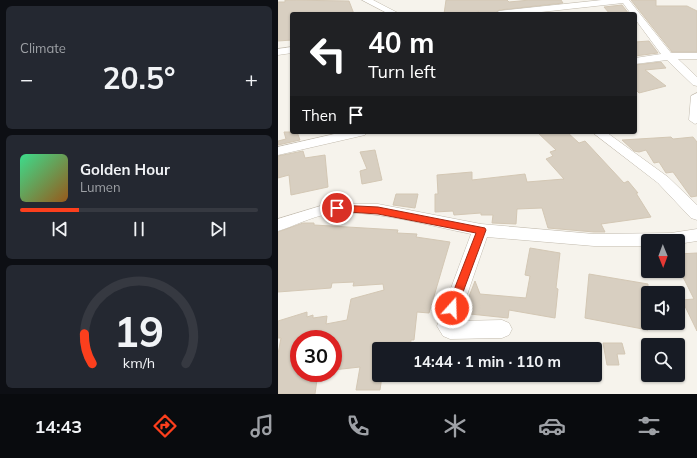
<!DOCTYPE html>
<meta charset="utf-8">
<style>
body{margin:0;font-family:Mulish,sans-serif;background:#242831;color:#f1f3f6;height:100vh;display:flex;flex-direction:column;font-size:15px;white-space:nowrap}
*{box-sizing:border-box;margin:0}
p{font-size:13px;color:#9ea1a6}
.icon{flex:none;width:22px;height:22px;fill:none;stroke:currentColor;stroke-width:2;stroke-linecap:round;stroke-linejoin:round}
.map{position:relative;flex:1;overflow:hidden}
.sheet{display:flex;flex-direction:column;gap:6px;padding:6px;background:#0d0f14;width:278px}
.sheet>*{flex:none}
.top-card{position:absolute;left:12px;top:12px;width:347px;height:122px;border-radius:4px;box-shadow:0 1px 3px #0004;background:#202124;color:#fff;overflow:hidden}
.needle{width:26px;rotate:179deg}
.fabs{position:absolute;left:363px;top:234px;display:grid;gap:8px}
.fabs a{display:grid;place-items:center;width:44px;height:44px;border-radius:4px;background:#171b24;box-shadow:0 1px 3px #0004;font-size:20px}
.speed{position:absolute;left:12px;top:330px;display:flex;gap:8px;font-size:20px;font-weight:700;text-align:center}
.speed>*{display:grid;place-content:center;width:52px;height:52px;border-radius:50%;background:#171b24;box-shadow:0 1px 3px #0004;line-height:1}
.speed .limit{border:6px solid #d22;background:#fff;color:#111}
.pin{position:absolute;display:grid;place-items:center;width:34px;height:34px;color:#fff;margin:-17px;border:2px solid #fff;border-radius:50%;box-shadow:0 1px 4px #0007}
.me{position:absolute;width:44px;margin:-22px;rotate:20deg;stroke-linejoin:round;filter:drop-shadow(0 0 3px #0008)}
.turn{display:flex;align-items:center;gap:14px;height:84px;padding:0 12px;font-size:18px}
.turn .icon{width:52px;height:52px;stroke-width:2.5}
.turn b{display:block;font-size:28px;line-height:34px}
.then{display:flex;align-items:center;height:38px;padding:0 12px;background:#0003;gap:8px;font-size:15px}
.big{font-size:30px;font-weight:700;line-height:1.1}
.sheet .card{flex:1;display:flex;flex-direction:column;justify-content:center;gap:6px;min-width:0;padding:0 14px;border-radius:6px;background:#242831}
.sheet .dial{align-items:center;gap:0}
.dial svg{height:104px;overflow:visible;fill:none;stroke:#363941;stroke-width:7;stroke-linecap:round;text-anchor:middle}
.dial text{fill:#f1f3f6;stroke:none}
.song{display:flex;align-items:center;gap:12px}
.cover{width:48px;height:48px;border-radius:6px;background:linear-gradient(135deg,hsl(150 70% 55%),hsl(30 70% 35%))}
.played{height:4px;border-radius:2px;background:linear-gradient(90deg,#fc3f1d 25%,#363941 25%)}
.keys{display:flex;justify-content:space-around;direction:ltr}
.heat{display:flex;justify-content:space-between;align-items:center;font-size:22px;direction:ltr}
.trip{position:absolute;left:94px;top:342px;width:230px;height:40px;border-radius:4px;background:#171b24;box-shadow:0 1px 3px #0004;font-weight:700;line-height:40px;text-align:center}
.dock{display:flex;height:64px;justify-content:space-around;align-items:center;background:#090b0e;color:#9ea1a6}
.dock .icon{width:28px;height:28px}
.dock .on{color:#fc3f1d}
.dock b{font-size:18px;color:#f1f3f6}
main{display:flex;flex:1;min-height:0}
.map>svg:first-child{display:block}
</style>
<main>
<section class="sheet">
<div class="card"><p>Climate</p>
<div class="heat"><a>−</a><b class="big">20.5°</b><a>+</a></div>
</div>
<div class="card">
<div class="song"><i class="cover"></i><div><b>Golden Hour</b><p>Lumen</p></div></div>
<div class="played"></div>
<div class="keys"><svg class="icon" aria-label="previous" viewBox="0 0 24 24"><path d="M18 5L8 12l10 7zM5 5v14"/></svg><svg class="icon" aria-label="pause" viewBox="0 0 24 24"><path d="M8 5v14M16 5v14"/></svg><svg class="icon" aria-label="next" viewBox="0 0 24 24"><path d="M6 5l10 7-10 7zM19 5v14"/></svg></div>
</div>
<div class="card dial"><svg viewBox="0 0 100 80">
<path d="M14 69A42 42 0 1 1 86 69"/>
<path d="M14 69A42 42 0 0 1 8 46" stroke="#fc3f1d"/>
<text x="50" y="56" font-size="32" font-weight="700">19</text>
<text x="50" y="72" font-size="11">km/h</text>
</svg></div>
</section>
<div class="map">
<svg width="419" height="394" viewBox="0 0 419 394">
<rect width="100%" height="100%" fill="#f6f3ec"/>
<!-- building -->
<path fill="#d8cfc1" stroke="#d3c7b4" d="M7 0 71 1 76 14H14V40L0 41V2H7Z
M168 0H229L231 2 252 0H283L285 3 221 10 216 14H203L201 12 190 14H166Z
M353 0H378V6H409L419 11V52H394Z
M344 5 351 14H332L326 7Z
M371 41 380 53 357 56V42Z
M383 62 388 68 367 70 388 86 361 93 357 89V65Z
M6 132H19L22 140 0 145V141L8 139Z
M259 132H289L301 143 307 141 346 183 350 181 360 193H358L373 217 323 224 327 232H316L270 228 264 208 239 209 238 224 214 223 215 215H203V213L176 215 175 211 157 212V194H160L159 175 194 172V180L247 174 249 182 286 179 268 159 275 156 272 152 278 150Z
M393 137 395 139 415 137 419 142V196L413 197 395 172 388 173 381 162 376 163 368 150 361 152 356 151 344 140Z
M97 150 104 180 84 184 82 171 89 169 82 152Z
M25 151 27 158 47 155 50 187 13 195 11 175 0 178V156Z
M118 194H140L137 208 115 205Z
M25 223H36V225L120 230 119 233 139 234 138 237 172 242 151 313 139 312 136 340H133L132 349H101V376H104L102 390H78L82 367 55 370V339H21V375L40 373 37 394H0V354L3 338H0V321L29 312V317L35 315V318L49 316 48 324 69 320 73 299 106 290 105 284 75 286 76 282 54 283 53 288 0 292V232Z
M252 248 282 253 278 288 280 289 277 318 231 310 230 318 192 314 191 318 183 317 197 281 202 294 248 298 252 276 247 275Z
M419 253V331L404 300 416 299 404 275 400 276V254Z
M311 274 370 284V330L307 318Z
M325 343H344L347 354H339L341 365H329Z"/>
<g fill="none" stroke-linecap="round" stroke-linejoin="round">
<defs>
<path id="minor" d="M84 0H95L122 14H111Z
M324 0H351L393 53H419V59H400L419 77V86L415 85 389 60 357 64V58L383 54 357 19V14H353L345 3 245 14H217L221 11Z
M14 47V53L0 55V49Z
M419 93V123L417 124 411 120 413 96Z
M65 132H88L87 135 0 155V147Z
M314 132H328L390 177 419 205V220L413 218 380 183Z
M49 204H100L203 224 316 234 393 233 419 229V241L400 244V241H370V246H316L209 237 180 321 224 320 231 323 234 329 231 335 224 338 172 339 165 336 159 326 193 234C152 226 91 208 50 214 33 217 16 226 0 231V219Z"/>
</defs>
<!-- minor casing -->
<use href="#minor" stroke="#c2bbae" stroke-width="1"/>
<!-- minor -->
<use href="#minor" fill="#fff" fill-rule="evenodd"/>
</g>
<!-- route -->
<path fill="#fc3f1d" stroke="#a42913" d="M59 205 100 207 207 228 208 230 178 311 174 313 170 311 169 308 198 233 100 214 56 211 55 208Z"/>
</svg>
<div class="fabs">
<a><svg class="needle" viewBox="-14 -14 28 28"><path d="M0-13l5 13h-10z" fill="#e53935"/><path d="M0 13l5-13h-10z" fill="#9ea1a6"/></svg></a>
<a><svg class="icon" aria-label="sound" viewBox="0 0 24 24"><path d="M4 9h4l5-4v14l-5-4H4zM17 9q2 3 0 6"/></svg></a>
<a><svg class="icon" aria-label="search" viewBox="0 0 24 24"><circle cx="10" cy="10" r="6"/><path d="M15 15l6 6"/></svg></a>
</div>
<div class="speed"><div class="limit">30</div></div>
<div class="pin" style="left:59px;top:208px;background:#d93025"><svg class="icon" aria-label="arrive" viewBox="0 0 24 24"><path d="M6 21V4h12l-3 4 3 4H6"/></svg></div>
<svg class="me" style="left:174px;top:308px" viewBox="-20 -20 40 40"><circle r="17" fill="#fc3f1d" stroke="#fff" stroke-width="3"/><path d="M0-11L8 9 0 5-8 9z" fill="#fff"/></svg>
<div class="trip">14:44 · 1 min · 110 m</div>
<div class="top-card">
<div class="turn"><svg class="icon" aria-label="left" viewBox="0 0 24 24"><path d="M17 20v-9H6M10 6l-5 5 5 5"/></svg><div><b>40 m</b>Turn left</div></div>
<div class="then">Then<svg class="icon" aria-label="arrive" viewBox="0 0 24 24"><path d="M6 21V4h12l-3 4 3 4H6"/></svg></div>
</div>
</div>
</main>
<nav class="dock">
<b>14:43</b>
<svg class="icon on" aria-label="directions" viewBox="0 0 24 24"><path d="M12 3l9 9-9 9-9-9zM9 14v-3h6M13 9l2 2-2 2"/></svg>
<svg class="icon" aria-label="music" viewBox="0 0 24 24"><path d="M9 18V5l10-2v13"/><circle cx="6" cy="18" r="3"/><circle cx="16" cy="16" r="3"/></svg>
<svg class="icon" aria-label="phone" viewBox="0 0 24 24"><path d="M5 4h4l2 5-3 2q2 4 5 5l2-3 5 2v4C11 20 4 13 5 4z"/></svg>
<svg class="icon" aria-label="climate" viewBox="0 0 24 24"><path d="M12 3v18M4 7l16 10M4 17L20 7"/></svg>
<svg class="icon" aria-label="car" viewBox="0 0 24 24"><path d="M5 17H2v-5l4-1 3-4h7l3 4 3 1v5h-3M9 17h6M6 11h13"/><circle cx="7" cy="17" r="2"/><circle cx="17" cy="17" r="2"/></svg>
<svg class="icon" aria-label="filters" viewBox="0 0 24 24"><path d="M4 7h16M4 17h16"/><circle cx="9" cy="7" r="2"/><circle cx="15" cy="17" r="2"/></svg>
</nav>
